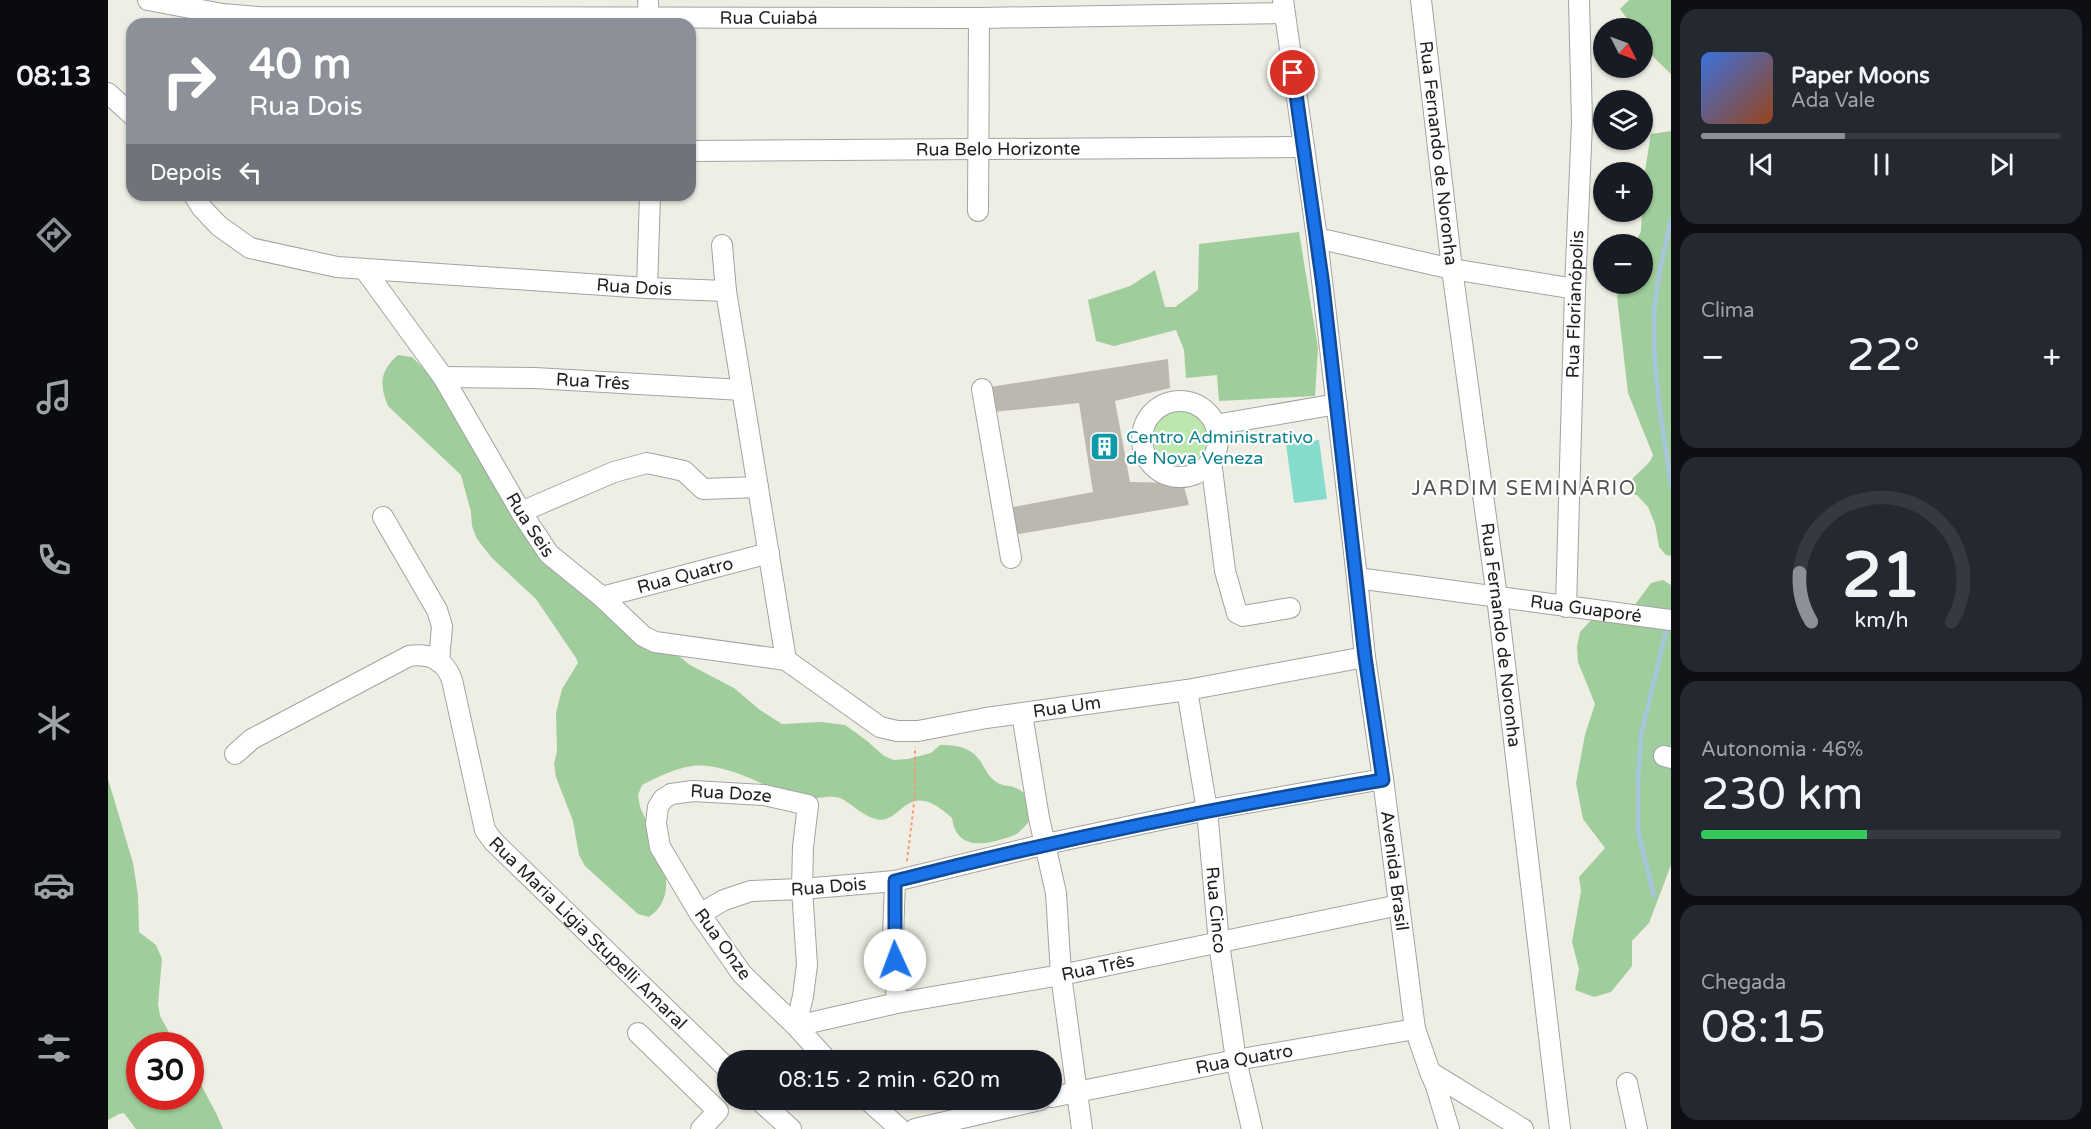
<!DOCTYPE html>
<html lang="pt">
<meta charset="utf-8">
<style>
body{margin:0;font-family:"Varela Round",sans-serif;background:#242831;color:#f1f3f6;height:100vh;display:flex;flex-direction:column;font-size:22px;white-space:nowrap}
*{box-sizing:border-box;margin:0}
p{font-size:20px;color:#9ea1a6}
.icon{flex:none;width:33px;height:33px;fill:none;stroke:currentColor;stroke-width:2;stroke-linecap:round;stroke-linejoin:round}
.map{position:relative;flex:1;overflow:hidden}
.side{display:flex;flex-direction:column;gap:9px;padding:9px;background:#0d0f14;width:420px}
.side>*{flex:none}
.top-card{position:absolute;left:18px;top:18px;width:570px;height:183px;border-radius:18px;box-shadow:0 2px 4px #0004;background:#8c9099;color:#fff;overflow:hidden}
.needle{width:39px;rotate:132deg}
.tools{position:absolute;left:1485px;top:18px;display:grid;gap:12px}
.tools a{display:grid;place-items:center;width:60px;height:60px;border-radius:50%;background:#171b24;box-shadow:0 2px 4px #0004;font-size:30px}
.speed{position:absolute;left:18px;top:1032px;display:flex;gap:12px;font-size:30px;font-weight:700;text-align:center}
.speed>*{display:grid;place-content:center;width:78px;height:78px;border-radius:50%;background:#171b24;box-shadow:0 2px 4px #0004;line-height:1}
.speed .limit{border:9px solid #d22;background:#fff;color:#111}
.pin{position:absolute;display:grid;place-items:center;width:51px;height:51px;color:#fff;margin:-26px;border:3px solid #fff;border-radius:50%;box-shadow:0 2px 6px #0007}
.me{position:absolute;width:66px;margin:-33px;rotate:358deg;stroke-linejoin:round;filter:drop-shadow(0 0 4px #0008)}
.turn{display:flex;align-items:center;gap:21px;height:126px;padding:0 24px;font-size:27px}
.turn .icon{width:78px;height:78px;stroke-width:2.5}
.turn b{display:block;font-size:42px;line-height:51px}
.then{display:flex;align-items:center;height:57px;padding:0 24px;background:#0003;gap:12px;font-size:22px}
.big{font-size:45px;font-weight:600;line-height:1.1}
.side .card{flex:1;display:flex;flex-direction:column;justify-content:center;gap:9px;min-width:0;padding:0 21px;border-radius:18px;background:#242831}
.side .dial{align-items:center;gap:0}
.dial svg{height:156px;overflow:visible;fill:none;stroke:#363941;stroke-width:7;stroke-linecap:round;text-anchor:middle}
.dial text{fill:#f1f3f6;stroke:none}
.song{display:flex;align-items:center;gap:18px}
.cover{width:72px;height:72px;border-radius:9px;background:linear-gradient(135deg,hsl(220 70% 55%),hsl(20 70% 35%))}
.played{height:6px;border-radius:3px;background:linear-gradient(90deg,#8c9099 40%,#363941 40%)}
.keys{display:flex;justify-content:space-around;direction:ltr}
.heat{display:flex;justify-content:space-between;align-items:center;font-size:33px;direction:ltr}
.charge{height:9px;border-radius:4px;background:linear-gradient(90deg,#34c759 46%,#363941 0)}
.trip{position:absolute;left:609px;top:1050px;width:345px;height:60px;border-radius:30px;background:#171b24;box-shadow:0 2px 4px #0004;font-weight:600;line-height:60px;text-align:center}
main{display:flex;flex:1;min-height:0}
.tab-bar{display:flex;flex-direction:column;width:108px;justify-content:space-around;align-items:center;background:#090b0e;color:#9ea1a6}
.tab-bar .icon{width:42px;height:42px}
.tab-bar .current{color:#8c9099}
.tab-bar b{font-size:27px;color:#f1f3f6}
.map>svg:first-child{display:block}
</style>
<main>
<nav class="tab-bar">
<b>08:13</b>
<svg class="icon current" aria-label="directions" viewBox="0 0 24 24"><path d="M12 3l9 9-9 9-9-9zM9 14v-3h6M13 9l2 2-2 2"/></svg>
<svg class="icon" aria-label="music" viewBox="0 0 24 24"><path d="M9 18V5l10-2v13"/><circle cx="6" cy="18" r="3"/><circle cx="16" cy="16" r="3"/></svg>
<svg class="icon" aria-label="phone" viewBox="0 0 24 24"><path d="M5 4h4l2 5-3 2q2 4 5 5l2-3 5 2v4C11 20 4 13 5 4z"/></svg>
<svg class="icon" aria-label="climate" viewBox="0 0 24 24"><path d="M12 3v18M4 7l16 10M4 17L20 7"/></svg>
<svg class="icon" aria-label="car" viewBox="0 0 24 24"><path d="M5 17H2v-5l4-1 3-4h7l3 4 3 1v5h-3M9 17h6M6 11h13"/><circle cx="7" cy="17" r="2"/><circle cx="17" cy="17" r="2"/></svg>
<svg class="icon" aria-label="filters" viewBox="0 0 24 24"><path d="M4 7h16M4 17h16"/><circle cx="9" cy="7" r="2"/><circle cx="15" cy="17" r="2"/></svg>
</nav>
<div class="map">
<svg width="1563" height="1129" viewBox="0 0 1563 1129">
<rect width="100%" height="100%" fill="#efeee5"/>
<!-- grass -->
<path fill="#bde8ad" d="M1045 438a27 27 0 1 1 54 0a27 27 0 1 1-54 0Z"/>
<!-- forest -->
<path fill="#9fcd9b" d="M1521 0H1563V74L1537 49 1535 44 1534 28H1526L1512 9Z
M1563 131V556L1558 555 1551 547 1547 524 1540 507 1529 495 1522 494C1517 475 1540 471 1545 455L1520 393 1509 297 1512 284H1534V244H1527L1533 231 1535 183 1543 134Z
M1191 232 1210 348 1207 396 1111 401 1109 375 1078 378 1076 350 1068 330 1006 346 988 341 980 300 1022 286 1047 270 1057 307H1067L1090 290 1091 244Z
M290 355 304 357 320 373 335 396 459 566 582 665 626 688 652 710 674 724 713 722 737 725 758 740 776 756 786 760 800 759 823 753 832 745C849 745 863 747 873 762 877 769 881 777 887 781 893 786 898 785 905 787 918 791 925 802 927 815 922 820 917 827 911 832 908 835 903 836 898 838 875 846 848 849 844 818 797 775 795 826 768 819 754 816 745 804 732 798 724 795 713 798 705 798 697 797 689 794 682 792 675 791 666 790 660 787 642 777 607 763 585 766 567 768 550 777 534 785L530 795 532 807C546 838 578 892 541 917L530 914 477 866 471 855 465 821 448 777 446 764 449 751 448 713 454 689 470 663 468 658 428 599 384 558 369 539 364 526 363 512 353 475 280 406C271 384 272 371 290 355Z
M1555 580 1563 585V865L1541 923 1524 941V966L1503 992 1486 997 1467 990 1471 969 1464 942 1473 891 1471 877 1497 848 1475 819 1468 783 1477 735 1487 704 1470 662 1469 646 1472 632 1486 617 1523 610 1543 583Z
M0 779 25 863 30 895 31 932 48 945 54 959 50 1004 52 1016 68 1045 32 1046V1096H82L83 1066 108 1113 115 1129H28L16 1113 11 1114 0 1120Z"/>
<!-- pitch -->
<path fill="#86dccc" d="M1211 440 1219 499 1186 503 1178 444Z"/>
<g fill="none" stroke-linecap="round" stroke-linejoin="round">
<!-- stream -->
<path stroke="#a7c5db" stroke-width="4.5" d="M1563 220C1556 252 1547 286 1546 320 1545 376 1555 430 1563 485
M1546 896 1530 831V784L1533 735 1559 627"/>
</g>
<!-- building -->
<path fill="#bcb7af" d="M1060 359 1062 388 1007 401 1022 482 1075 483 1081 505 905 535 900 508 985 492 971 403 886 412 882 387Z"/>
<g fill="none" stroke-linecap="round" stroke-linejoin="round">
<defs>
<g id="minor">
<path id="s1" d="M40 0 114 14 150 17 871 18 1176 13"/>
<path d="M540 0 541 24"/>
<path id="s2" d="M1175 0 1209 238 1249 578 1257 657 1275 779 1307 1029 1322 1072 1328 1086 1341 1129"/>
<path id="s3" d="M1313 0 1344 269 1389 597 1452 1129"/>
<path d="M0 93 24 115"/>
<path id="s4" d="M582 151 1196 147"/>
<path id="s5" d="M86 195 94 208 111 226 142 248 229 267 539 288 618 291"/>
<path d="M870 211 871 18"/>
<path d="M1209 238 1344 269 1467 289"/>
<path d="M614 245 618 291 678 660"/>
<path id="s6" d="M257 270 335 377 413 512 441 554 494 597 535 636 547 642 678 660 772 727 789 731H810L878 718 1079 690 1257 657"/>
<path d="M539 288 542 195"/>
<path id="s7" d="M335 377 427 378 634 390"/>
<path d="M874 389 903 558"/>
<circle cx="1072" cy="439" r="38"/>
<path d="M1107 425 1229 404"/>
<path d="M1103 461 1117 571 1129 613 1135 616 1182 608"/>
<path d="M413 512 506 472 539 463 576 471 595 489 650 487"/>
<path d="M275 517 329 610 334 626 331 662"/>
<path id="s8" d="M1249 578 1563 620"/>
<path id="s9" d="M494 597 661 553"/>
<path id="s10" d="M1458 607 1467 289 1474 122 1471 0"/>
<path id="s11" d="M1079 690 1099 810 1111 943 1128 1060 1144 1129"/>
<path d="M914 714 931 818 948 893 953 975 974 1129"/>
<path id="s12" d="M127 754 144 739 301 656C322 653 337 660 344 680L377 830 385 841 620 1069"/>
<path d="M1556 756 1563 758"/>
<path d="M787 881 785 938 789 1003"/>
<path id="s13" d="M592 914 616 900 643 891 694 889 787 881 938 844 1099 810 1275 779"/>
<path d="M530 1033 610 1111 593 1129"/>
<path id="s14" d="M719 1060 688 1026 634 974 592 914 552 847 548 823 550 807 555 799 563 794 585 791 656 795 700 805 695 847 694 889 699 965 695 996 688 1026 789 1003 953 975 1291 905"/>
<path d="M1322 1072 1415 1129"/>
<path d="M1519 1083 1529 1129"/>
<path id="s15" d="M944 1097 1128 1060 1307 1029"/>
<path d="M651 1100 683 1129"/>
<path d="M760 1100 792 1129"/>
<path d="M807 1129 932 1100"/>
</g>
</defs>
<!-- minor casing -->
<use href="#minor" stroke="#a3a3a3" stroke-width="22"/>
<!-- path -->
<path stroke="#f59a70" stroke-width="2" stroke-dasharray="3 3" stroke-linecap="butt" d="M799 861 807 795V747"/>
<!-- minor -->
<use href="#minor" stroke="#fff" stroke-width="20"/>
</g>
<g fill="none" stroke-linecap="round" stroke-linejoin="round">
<defs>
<path id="route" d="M787 960V881C948 840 1111 807 1275 780L1257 657 1215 286 1185 73"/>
</defs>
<!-- route casing -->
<use href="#route" stroke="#114b97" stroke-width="15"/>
<!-- route -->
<use href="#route" stroke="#1a73e8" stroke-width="10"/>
</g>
<!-- icons -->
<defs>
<symbol id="building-square" viewBox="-11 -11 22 22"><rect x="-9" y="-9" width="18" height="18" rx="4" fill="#0f9aa8" stroke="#fff"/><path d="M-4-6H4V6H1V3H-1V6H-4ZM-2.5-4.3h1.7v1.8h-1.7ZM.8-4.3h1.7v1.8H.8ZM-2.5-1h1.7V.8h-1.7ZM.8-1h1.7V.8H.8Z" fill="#fff"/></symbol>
</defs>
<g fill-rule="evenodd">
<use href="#building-square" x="980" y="430" width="33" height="33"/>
</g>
<g text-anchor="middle" stroke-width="4.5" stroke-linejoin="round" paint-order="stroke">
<!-- street labels -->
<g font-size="18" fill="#1f1f1f" stroke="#fff">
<text dy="6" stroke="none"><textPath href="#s1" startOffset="622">Rua Cuiabá</textPath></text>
<text dy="6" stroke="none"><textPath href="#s4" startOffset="308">Rua Belo Horizonte</textPath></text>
<text dy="6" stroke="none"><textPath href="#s3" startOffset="154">Rua Fernando de Noronha</textPath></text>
<text dy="6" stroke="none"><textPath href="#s5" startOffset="465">Rua Dois</textPath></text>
<text dy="6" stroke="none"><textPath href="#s10" startOffset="303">Rua Florianópolis</textPath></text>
<text dy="6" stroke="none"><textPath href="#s7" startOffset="150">Rua Três</textPath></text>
<text dy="6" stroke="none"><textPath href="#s6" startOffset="304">Rua Seis</textPath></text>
<text dy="6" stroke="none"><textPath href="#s9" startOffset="86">Rua Quatro</textPath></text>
<text dy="6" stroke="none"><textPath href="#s8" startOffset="231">Rua Guaporé</textPath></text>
<text dy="6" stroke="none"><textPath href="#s3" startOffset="640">Rua Fernando de Noronha</textPath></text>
<text dy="6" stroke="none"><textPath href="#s6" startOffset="914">Rua Um</textPath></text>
<text dy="6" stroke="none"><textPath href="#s14" startOffset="392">Rua Doze</textPath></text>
<text dy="6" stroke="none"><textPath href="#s2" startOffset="878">Avenida Brasil</textPath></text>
<text dy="6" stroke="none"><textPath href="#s13" startOffset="134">Rua Dois</textPath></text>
<text dy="6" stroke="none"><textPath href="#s11" startOffset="222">Rua Cinco</textPath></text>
<text dy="6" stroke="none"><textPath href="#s12" startOffset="554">Rua Maria Ligia Stupelli Amaral</textPath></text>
<text transform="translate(615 944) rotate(54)" y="6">Rua Onze</text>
<text dy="6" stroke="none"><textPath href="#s14" startOffset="1000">Rua Três</textPath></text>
<text dy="6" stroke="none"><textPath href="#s15" startOffset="196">Rua Quatro</textPath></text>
</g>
<!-- culture labels -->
<g font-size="18" fill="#0d838f" stroke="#fff" text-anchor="start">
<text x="1018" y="443">Centro Administrativo<tspan x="1018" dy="21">de Nova Veneza</tspan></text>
</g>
<!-- neighbourhood labels -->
<g font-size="20" letter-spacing="1.5" fill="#525252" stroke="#fff">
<text x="1416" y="495">JARDIM SEMINÁRIO</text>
</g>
</g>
</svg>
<div class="tools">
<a><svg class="needle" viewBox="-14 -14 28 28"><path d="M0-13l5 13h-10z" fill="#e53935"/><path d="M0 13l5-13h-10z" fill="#9ea1a6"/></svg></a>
<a><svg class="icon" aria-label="layers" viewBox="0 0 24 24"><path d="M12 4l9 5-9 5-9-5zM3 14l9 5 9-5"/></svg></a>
<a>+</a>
<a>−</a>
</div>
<div class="speed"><div class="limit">30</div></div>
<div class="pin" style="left:1185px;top:73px;background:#d93025"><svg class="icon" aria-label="arrive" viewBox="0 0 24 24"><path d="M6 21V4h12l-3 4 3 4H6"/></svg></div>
<svg class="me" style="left:787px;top:960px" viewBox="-20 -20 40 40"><circle r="19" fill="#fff"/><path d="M0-13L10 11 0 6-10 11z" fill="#1a73e8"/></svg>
<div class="trip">08:15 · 2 min · 620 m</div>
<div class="top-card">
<div class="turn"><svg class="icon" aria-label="right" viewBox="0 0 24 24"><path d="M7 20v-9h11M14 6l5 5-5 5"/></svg><div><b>40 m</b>Rua Dois</div></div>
<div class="then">Depois<svg class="icon" aria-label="left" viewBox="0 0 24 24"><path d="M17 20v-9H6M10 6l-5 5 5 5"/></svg></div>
</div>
</div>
<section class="side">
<div class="card">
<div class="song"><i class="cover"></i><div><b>Paper Moons</b><p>Ada Vale</p></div></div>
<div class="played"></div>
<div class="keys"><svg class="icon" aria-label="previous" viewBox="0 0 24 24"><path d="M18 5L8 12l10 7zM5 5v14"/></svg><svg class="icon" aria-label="pause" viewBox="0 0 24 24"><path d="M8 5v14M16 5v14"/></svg><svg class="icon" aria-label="next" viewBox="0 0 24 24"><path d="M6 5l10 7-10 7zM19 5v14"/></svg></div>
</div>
<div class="card"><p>Clima</p>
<div class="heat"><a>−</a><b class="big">22°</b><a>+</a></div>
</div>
<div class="card dial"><svg viewBox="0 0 100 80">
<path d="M14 69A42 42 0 1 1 86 69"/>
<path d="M14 69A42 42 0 0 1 8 44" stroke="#8c9099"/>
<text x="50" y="56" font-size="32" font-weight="700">21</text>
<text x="50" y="72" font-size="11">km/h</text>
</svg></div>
<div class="card"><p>Autonomia · 46%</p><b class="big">230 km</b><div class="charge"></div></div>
<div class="card"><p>Chegada</p><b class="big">08:15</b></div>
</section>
</main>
